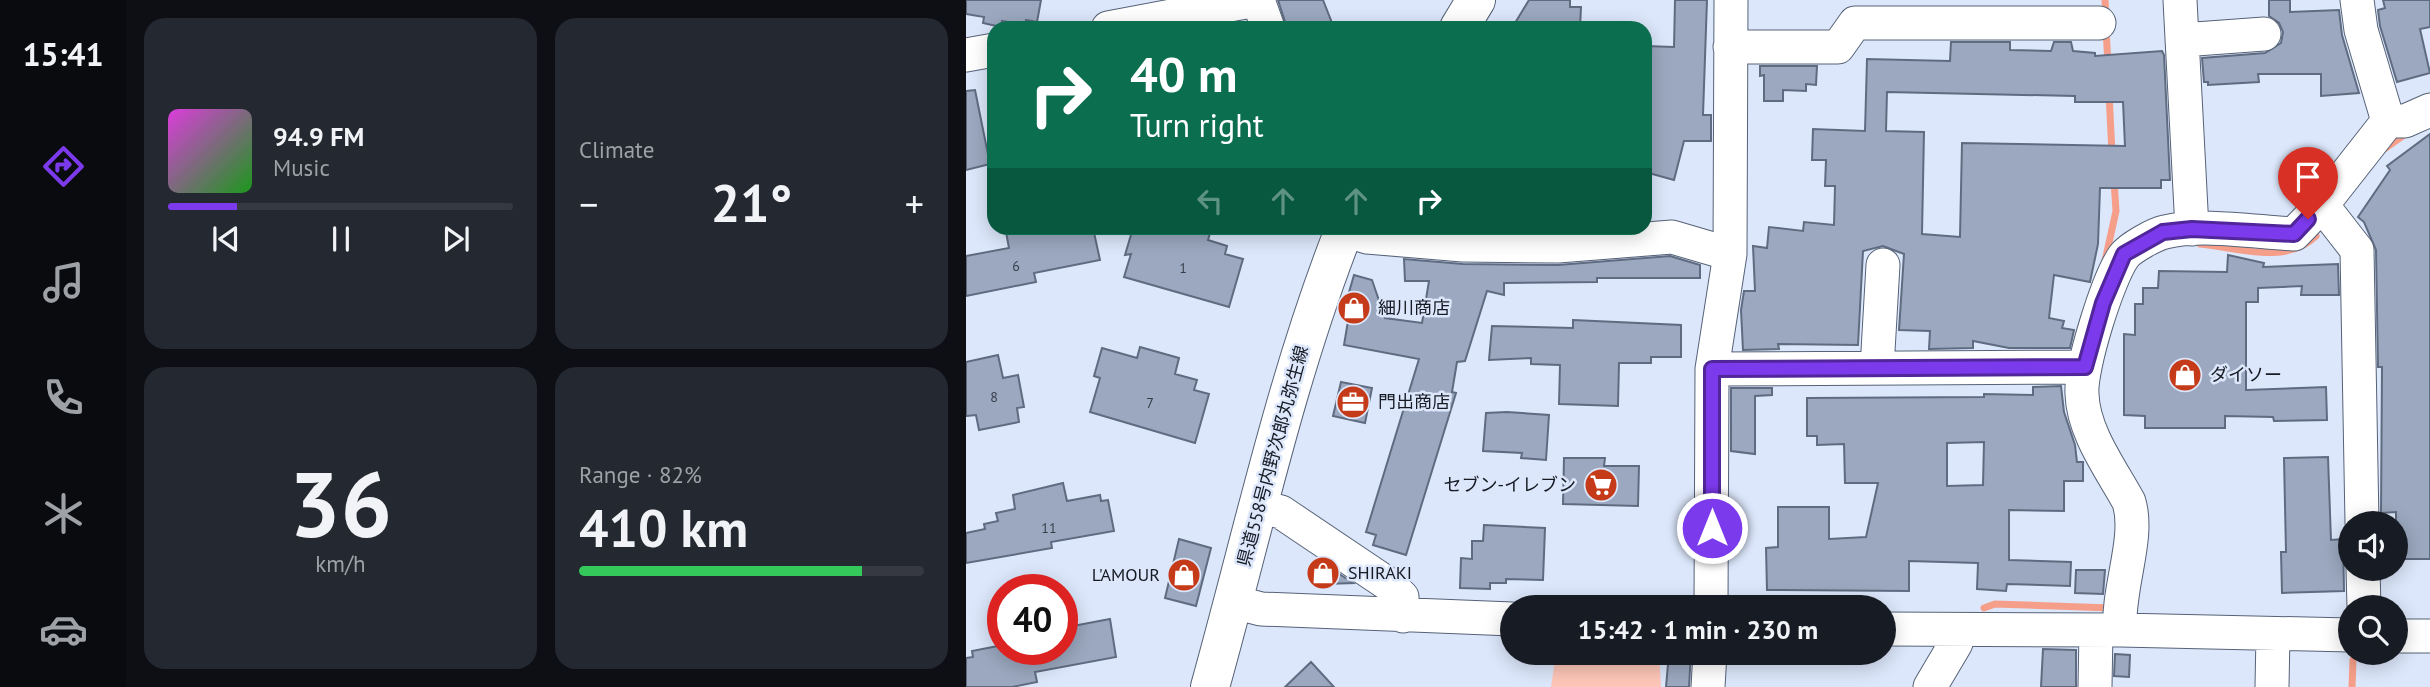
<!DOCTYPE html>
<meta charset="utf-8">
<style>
body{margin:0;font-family:"PT Sans","Noto Sans JP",sans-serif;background:#242831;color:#f1f3f6;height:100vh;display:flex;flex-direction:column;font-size:26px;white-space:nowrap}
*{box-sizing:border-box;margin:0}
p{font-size:23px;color:#9ea1a6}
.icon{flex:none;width:38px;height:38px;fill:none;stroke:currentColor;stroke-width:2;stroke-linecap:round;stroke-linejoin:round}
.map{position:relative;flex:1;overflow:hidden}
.details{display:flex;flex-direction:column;gap:18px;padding:18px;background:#0d0f14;width:840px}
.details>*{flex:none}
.banner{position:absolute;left:21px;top:21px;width:665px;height:214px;border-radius:21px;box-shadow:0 4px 18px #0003;background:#0b6e4f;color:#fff;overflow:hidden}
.buttons{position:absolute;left:1372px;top:511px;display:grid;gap:14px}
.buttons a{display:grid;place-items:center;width:70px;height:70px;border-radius:50%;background:#171b24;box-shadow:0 4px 18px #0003;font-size:35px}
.speed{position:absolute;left:21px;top:574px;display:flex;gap:14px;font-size:35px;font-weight:700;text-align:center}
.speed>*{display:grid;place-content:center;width:91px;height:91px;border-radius:50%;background:#171b24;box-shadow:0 4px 18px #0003;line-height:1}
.speed .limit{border:10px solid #d22;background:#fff;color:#111}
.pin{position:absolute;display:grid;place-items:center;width:60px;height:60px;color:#fff;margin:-72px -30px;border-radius:50% 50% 50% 0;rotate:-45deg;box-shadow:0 0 7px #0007}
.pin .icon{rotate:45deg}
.me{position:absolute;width:77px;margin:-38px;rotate:0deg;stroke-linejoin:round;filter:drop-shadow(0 0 5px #0008)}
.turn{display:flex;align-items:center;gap:24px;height:147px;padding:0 28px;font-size:32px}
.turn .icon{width:91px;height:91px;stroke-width:2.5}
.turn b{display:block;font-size:49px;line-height:60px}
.lanes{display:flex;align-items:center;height:66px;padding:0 28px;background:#0003;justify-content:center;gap:35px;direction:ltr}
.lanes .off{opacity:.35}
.big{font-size:52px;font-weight:600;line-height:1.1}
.details .card{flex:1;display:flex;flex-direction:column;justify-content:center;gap:10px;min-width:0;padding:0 24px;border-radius:21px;background:#242831}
.details .dial{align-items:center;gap:0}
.dial b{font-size:91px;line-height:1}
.song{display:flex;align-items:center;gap:21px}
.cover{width:84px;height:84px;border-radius:10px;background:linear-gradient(135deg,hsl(300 70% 55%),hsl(120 70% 35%))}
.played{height:7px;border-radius:4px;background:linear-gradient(90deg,#7c3aed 20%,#363941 20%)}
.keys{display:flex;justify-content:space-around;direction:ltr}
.heat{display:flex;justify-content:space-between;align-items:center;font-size:38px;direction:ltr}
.charge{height:10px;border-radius:5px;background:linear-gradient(90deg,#34c759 82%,#363941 0)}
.details .tiles{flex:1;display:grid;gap:18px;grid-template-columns:repeat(2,1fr)}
.trip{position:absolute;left:534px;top:595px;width:396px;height:70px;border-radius:35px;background:#171b24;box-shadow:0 4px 18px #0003;font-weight:600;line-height:70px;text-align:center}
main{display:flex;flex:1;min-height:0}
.menu{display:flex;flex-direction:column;width:126px;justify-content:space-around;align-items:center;background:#090b0e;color:#9ea1a6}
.menu .icon{width:49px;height:49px}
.menu .on{color:#7c3aed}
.menu b{font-size:32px;color:#f1f3f6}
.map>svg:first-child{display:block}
</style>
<main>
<nav class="menu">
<b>15:41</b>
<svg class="icon on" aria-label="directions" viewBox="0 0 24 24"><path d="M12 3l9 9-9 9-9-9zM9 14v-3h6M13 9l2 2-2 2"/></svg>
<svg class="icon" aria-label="music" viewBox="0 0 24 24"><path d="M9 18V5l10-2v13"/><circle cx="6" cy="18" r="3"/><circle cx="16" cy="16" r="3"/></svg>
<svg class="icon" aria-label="phone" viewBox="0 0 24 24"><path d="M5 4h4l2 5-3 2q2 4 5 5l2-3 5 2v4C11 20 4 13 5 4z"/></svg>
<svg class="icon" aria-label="climate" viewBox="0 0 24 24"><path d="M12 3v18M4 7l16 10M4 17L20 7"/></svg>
<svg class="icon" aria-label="car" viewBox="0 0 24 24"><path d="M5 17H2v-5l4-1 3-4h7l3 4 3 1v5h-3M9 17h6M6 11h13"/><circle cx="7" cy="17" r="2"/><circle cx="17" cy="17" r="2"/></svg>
</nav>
<section class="details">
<div class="tiles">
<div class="card">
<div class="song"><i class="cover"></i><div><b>94.9 FM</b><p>Music</p></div></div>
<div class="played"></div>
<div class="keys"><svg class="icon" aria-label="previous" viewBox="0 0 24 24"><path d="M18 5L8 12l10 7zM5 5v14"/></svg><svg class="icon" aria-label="pause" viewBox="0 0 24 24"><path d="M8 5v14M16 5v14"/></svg><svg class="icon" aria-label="next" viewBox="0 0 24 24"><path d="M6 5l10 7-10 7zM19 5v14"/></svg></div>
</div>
<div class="card"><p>Climate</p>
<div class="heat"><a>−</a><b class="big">21°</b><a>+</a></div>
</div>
<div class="card dial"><b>36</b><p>km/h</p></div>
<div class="card"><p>Range · 82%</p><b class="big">410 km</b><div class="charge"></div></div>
</div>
</section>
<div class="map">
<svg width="1464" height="687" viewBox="0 0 1464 687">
<rect width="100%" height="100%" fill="#dce7fb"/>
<!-- green -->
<path fill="#fdc6b8" d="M590 653H693L695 687H585Z"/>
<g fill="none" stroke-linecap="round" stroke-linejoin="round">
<!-- stream -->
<path stroke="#f59f8a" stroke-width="7" d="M1139 0 1140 18
M1140 30 1142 63
M1143 93 1146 154
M1417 150 1441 133
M1234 244C1272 248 1320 265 1350 236
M1139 261 1150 211 1148 180
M1018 608 1029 604 1145 608
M1386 687 1387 660"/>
</g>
<!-- building -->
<path fill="#9ba8bf" stroke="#5f6b80" stroke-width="2" fill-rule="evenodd" d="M0 0H75L71 22 60 20 59 25 36 21 35 27 17 23 18 17 0 14Z
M312 0H357L368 28H321Z
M563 0H604V7H615L614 28H546Z
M709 0H741L737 115H745V141H718L708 180 679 172V46L708 47Z
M1303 0H1324V12L1373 10 1376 35 1393 93 1355 96V74H1292L1293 82 1242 85V82H1238L1236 58 1299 53 1315 43 1317 32 1313 23 1303 16Z
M1417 0H1464V27L1454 29 1464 73 1431 82 1414 26 1412 10 1419 8Z
M985 42H1044V50L1085 51 1088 42H1105L1107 51 1129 53V56L1196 51 1198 55 1204 180H1195V188H1134L1132 244 1124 282 1088 275 1083 318 1098 321 1096 328 1108 330 1104 348H1043L1007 341V348L963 349 964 331 933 330 938 254 917 246 897 251 892 345 812 344 813 349 777 350 775 310 778 291H789L787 246 801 248 803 227 837 231 838 222 868 225 869 186H859L860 160H846L847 129 899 131 901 59 984 61ZM921 92 1109 96V102H1157L1159 146 996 143 994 237 956 234 958 132 920 131Z
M794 66H851L850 85 840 84V91L817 90V101H798V75L794 76Z
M9 90 24 164 0 170V91Z
M1464 134V559H1430V512L1415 513 1416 367H1412L1410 250 1398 222 1392 217 1424 170 1421 166Z
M65 228H127L134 260 68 273 70 282 0 296V256L43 248 40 232Z
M167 228H219L244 233 242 240 261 246 259 254 277 259 263 307 158 277 165 254 159 255Z
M1262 255 1298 263 1297 267 1372 264 1373 295H1335L1336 286 1292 288V302H1280V390L1360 387 1361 420 1308 421 1307 417 1259 416V428H1179V416L1158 415V334L1169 335V304H1177V288H1192L1193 271 1261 272Z
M704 256 734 265V278H631V282L538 283V295L521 291 499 361 491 362 486 392 490 393 440 555 407 545 410 535 400 532 453 359 378 345 383 315 377 313 388 275 406 280 419 318 456 323 463 281H439L438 259 497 264 592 265Z
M607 320 715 325V357H685V363H653L652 406 593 404 594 365 565 364V358L523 360 526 326 607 328Z
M174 347 213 358 209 374 231 380 228 390 243 394 229 443 124 412 134 378 128 376 136 348 171 358Z
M32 355 37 378 52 375 58 407 51 408 53 422 13 430 10 415 0 416V362Z
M375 382 406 388 399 423 367 416Z
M1095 386 1098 412 1109 445 1111 462H1117V481H1098V511L1043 510V560L1105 562 1104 586 1041 584 1040 591 1011 589 1012 563 943 561V591L801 590 800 548 812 547V507H863V539L900 537 912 483H879L878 444 851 445V436H841V398L1018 397V394L1067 395V387ZM1018 442 1017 485 981 486V443Z
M765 388H806V395L789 396V454L765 451Z
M541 412 583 415 580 460 555 458 556 453 517 451 520 413Z
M1362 457 1365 540 1377 539 1378 591 1316 593 1315 552H1320L1318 458Z
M598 458H639L638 466H673L672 506 597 504Z
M97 483 101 501 134 495 135 501 142 500 148 531 85 542 86 548 0 563V533L19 529 18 524 32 521 30 513 49 509 47 495Z
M518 525 579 528 577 580 540 579V583H524V589L494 588 495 558 506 559V541H517Z
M213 539 245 548 230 606 199 598Z
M352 560 387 583 357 584 342 575Z
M1110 570H1139L1137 594 1109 593Z
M144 619 150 657 69 672 71 682 46 687H0V658L7 657 6 651 37 645V649H96V628Z
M1077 649 1110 650V687H1075Z
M703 653H725L723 687H700Z
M1149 654 1164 655 1163 677 1148 676Z
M345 662 368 687H319Z"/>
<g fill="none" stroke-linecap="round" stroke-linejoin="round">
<defs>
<path id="minor" d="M292 0 302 28
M1214 0 1226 229
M1391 0 1395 30 1422 121
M142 28 290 0
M1216 40 1298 34
M764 47H872L889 23H1133
M0 55 28 50
M1356 205 1391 250 1396 523
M378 230 401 237 497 245 592 246 706 237 764 254
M911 368 917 265
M746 369 1119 367
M291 506 315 512 425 586 436 597 437 616
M1397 569 1398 607
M268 602 295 609 546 619
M745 607 746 369 764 254 765 0
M917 629 1154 630 1384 635
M1154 630C1151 589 1174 538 1163 502 1145 469 1117 432 1116 394 1114 368 1142 278 1158 256 1164 248 1189 234 1199 232 1236 223 1289 232 1328 234L1356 205 1422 121H1439L1464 110
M1430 636H1464
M742 687 744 653
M964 687 990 643 991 631
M1129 687 1130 630
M1306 687 1307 634"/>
<path id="major" d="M493 28 510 0
M244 687C287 533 320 377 379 228"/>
</defs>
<!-- minor casing -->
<use href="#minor" stroke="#566277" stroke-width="35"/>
<!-- major casing -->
<use href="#major" stroke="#566277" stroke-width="40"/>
<!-- minor -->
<use href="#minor" stroke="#fff" stroke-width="33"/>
<!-- major -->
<use href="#major" stroke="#fff" stroke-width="38"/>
</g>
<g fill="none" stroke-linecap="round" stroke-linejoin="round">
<defs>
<path id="route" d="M746 528V369L1119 367 1137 303 1158 254 1197 232 1226 229 1328 234 1342 219"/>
</defs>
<!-- route casing -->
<use href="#route" stroke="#51269a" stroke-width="18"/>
<!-- route -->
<use href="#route" stroke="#7c3aed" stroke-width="12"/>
</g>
<!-- icons -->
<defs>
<symbol id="shop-disc" viewBox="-11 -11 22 22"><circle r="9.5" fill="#c53b19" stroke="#dce7fb"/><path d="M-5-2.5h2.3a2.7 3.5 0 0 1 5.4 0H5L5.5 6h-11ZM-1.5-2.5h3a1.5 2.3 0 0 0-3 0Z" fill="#fff"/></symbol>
<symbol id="office-disc" viewBox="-11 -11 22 22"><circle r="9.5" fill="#c53b19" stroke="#dce7fb"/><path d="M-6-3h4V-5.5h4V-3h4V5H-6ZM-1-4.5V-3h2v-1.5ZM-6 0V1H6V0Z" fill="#fff"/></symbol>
<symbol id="supermarket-disc" viewBox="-11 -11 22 22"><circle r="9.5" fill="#c53b19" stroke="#dce7fb"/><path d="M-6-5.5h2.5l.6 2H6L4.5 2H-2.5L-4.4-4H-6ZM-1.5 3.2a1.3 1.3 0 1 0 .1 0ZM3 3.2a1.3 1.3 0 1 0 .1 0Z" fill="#fff"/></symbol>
</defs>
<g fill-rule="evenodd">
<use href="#shop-disc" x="369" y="289" width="38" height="38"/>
<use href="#shop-disc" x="1200" y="356" width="38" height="38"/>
<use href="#office-disc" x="368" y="383" width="38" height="38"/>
<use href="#supermarket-disc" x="616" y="466" width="38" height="38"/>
<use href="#shop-disc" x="338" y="554" width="38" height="38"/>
<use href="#shop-disc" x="199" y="556" width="38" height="38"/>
</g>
<g text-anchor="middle" stroke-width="5" stroke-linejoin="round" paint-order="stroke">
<!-- number labels -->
<g font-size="14" fill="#363e4a">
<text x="50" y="271">6</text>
<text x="217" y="273">1</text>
<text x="28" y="402">8</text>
<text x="184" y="408">7</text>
<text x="83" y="533">11</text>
</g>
<!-- poi labels -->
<g font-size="18" fill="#151a23" stroke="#dce7fb" text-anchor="start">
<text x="412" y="314">細川商店</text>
<text x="1244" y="381">ダイソー</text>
<text x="412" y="408">門出商店</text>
<text x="610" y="491" text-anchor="end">セブン-イレブン</text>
<text x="382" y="579">SHIRAKI</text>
<text x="194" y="581" text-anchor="end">L'AMOUR</text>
</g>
<!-- street labels -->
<g font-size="18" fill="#151a23" stroke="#dce7fb">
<text transform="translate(307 456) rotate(-75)" y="6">県道558号内野次郎丸弥生線</text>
</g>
</g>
</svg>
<div class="buttons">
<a><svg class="icon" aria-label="sound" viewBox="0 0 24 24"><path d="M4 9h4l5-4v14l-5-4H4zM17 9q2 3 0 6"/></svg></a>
<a><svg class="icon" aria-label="search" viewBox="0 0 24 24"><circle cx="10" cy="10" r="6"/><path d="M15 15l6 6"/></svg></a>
</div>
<div class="speed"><div class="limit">40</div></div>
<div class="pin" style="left:1342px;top:219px;background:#d93025"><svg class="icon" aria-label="arrive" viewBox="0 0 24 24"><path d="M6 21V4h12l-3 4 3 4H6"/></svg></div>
<svg class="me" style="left:746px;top:528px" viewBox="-20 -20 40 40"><circle r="17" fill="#7c3aed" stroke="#fff" stroke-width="3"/><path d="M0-11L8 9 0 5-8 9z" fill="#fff"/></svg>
<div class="trip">15:42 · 1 min · 230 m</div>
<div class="banner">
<div class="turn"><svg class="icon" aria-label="right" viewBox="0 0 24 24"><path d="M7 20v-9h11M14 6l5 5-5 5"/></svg><div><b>40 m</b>Turn right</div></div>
<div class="lanes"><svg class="icon off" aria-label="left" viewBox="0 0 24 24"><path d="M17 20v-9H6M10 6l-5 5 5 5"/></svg><svg class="icon off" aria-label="ahead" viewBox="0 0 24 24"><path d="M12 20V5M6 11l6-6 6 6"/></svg><svg class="icon off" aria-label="ahead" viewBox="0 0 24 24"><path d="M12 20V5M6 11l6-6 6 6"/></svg><svg class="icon" aria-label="right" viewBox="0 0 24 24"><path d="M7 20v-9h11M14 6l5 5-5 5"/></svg></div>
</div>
</div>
</main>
